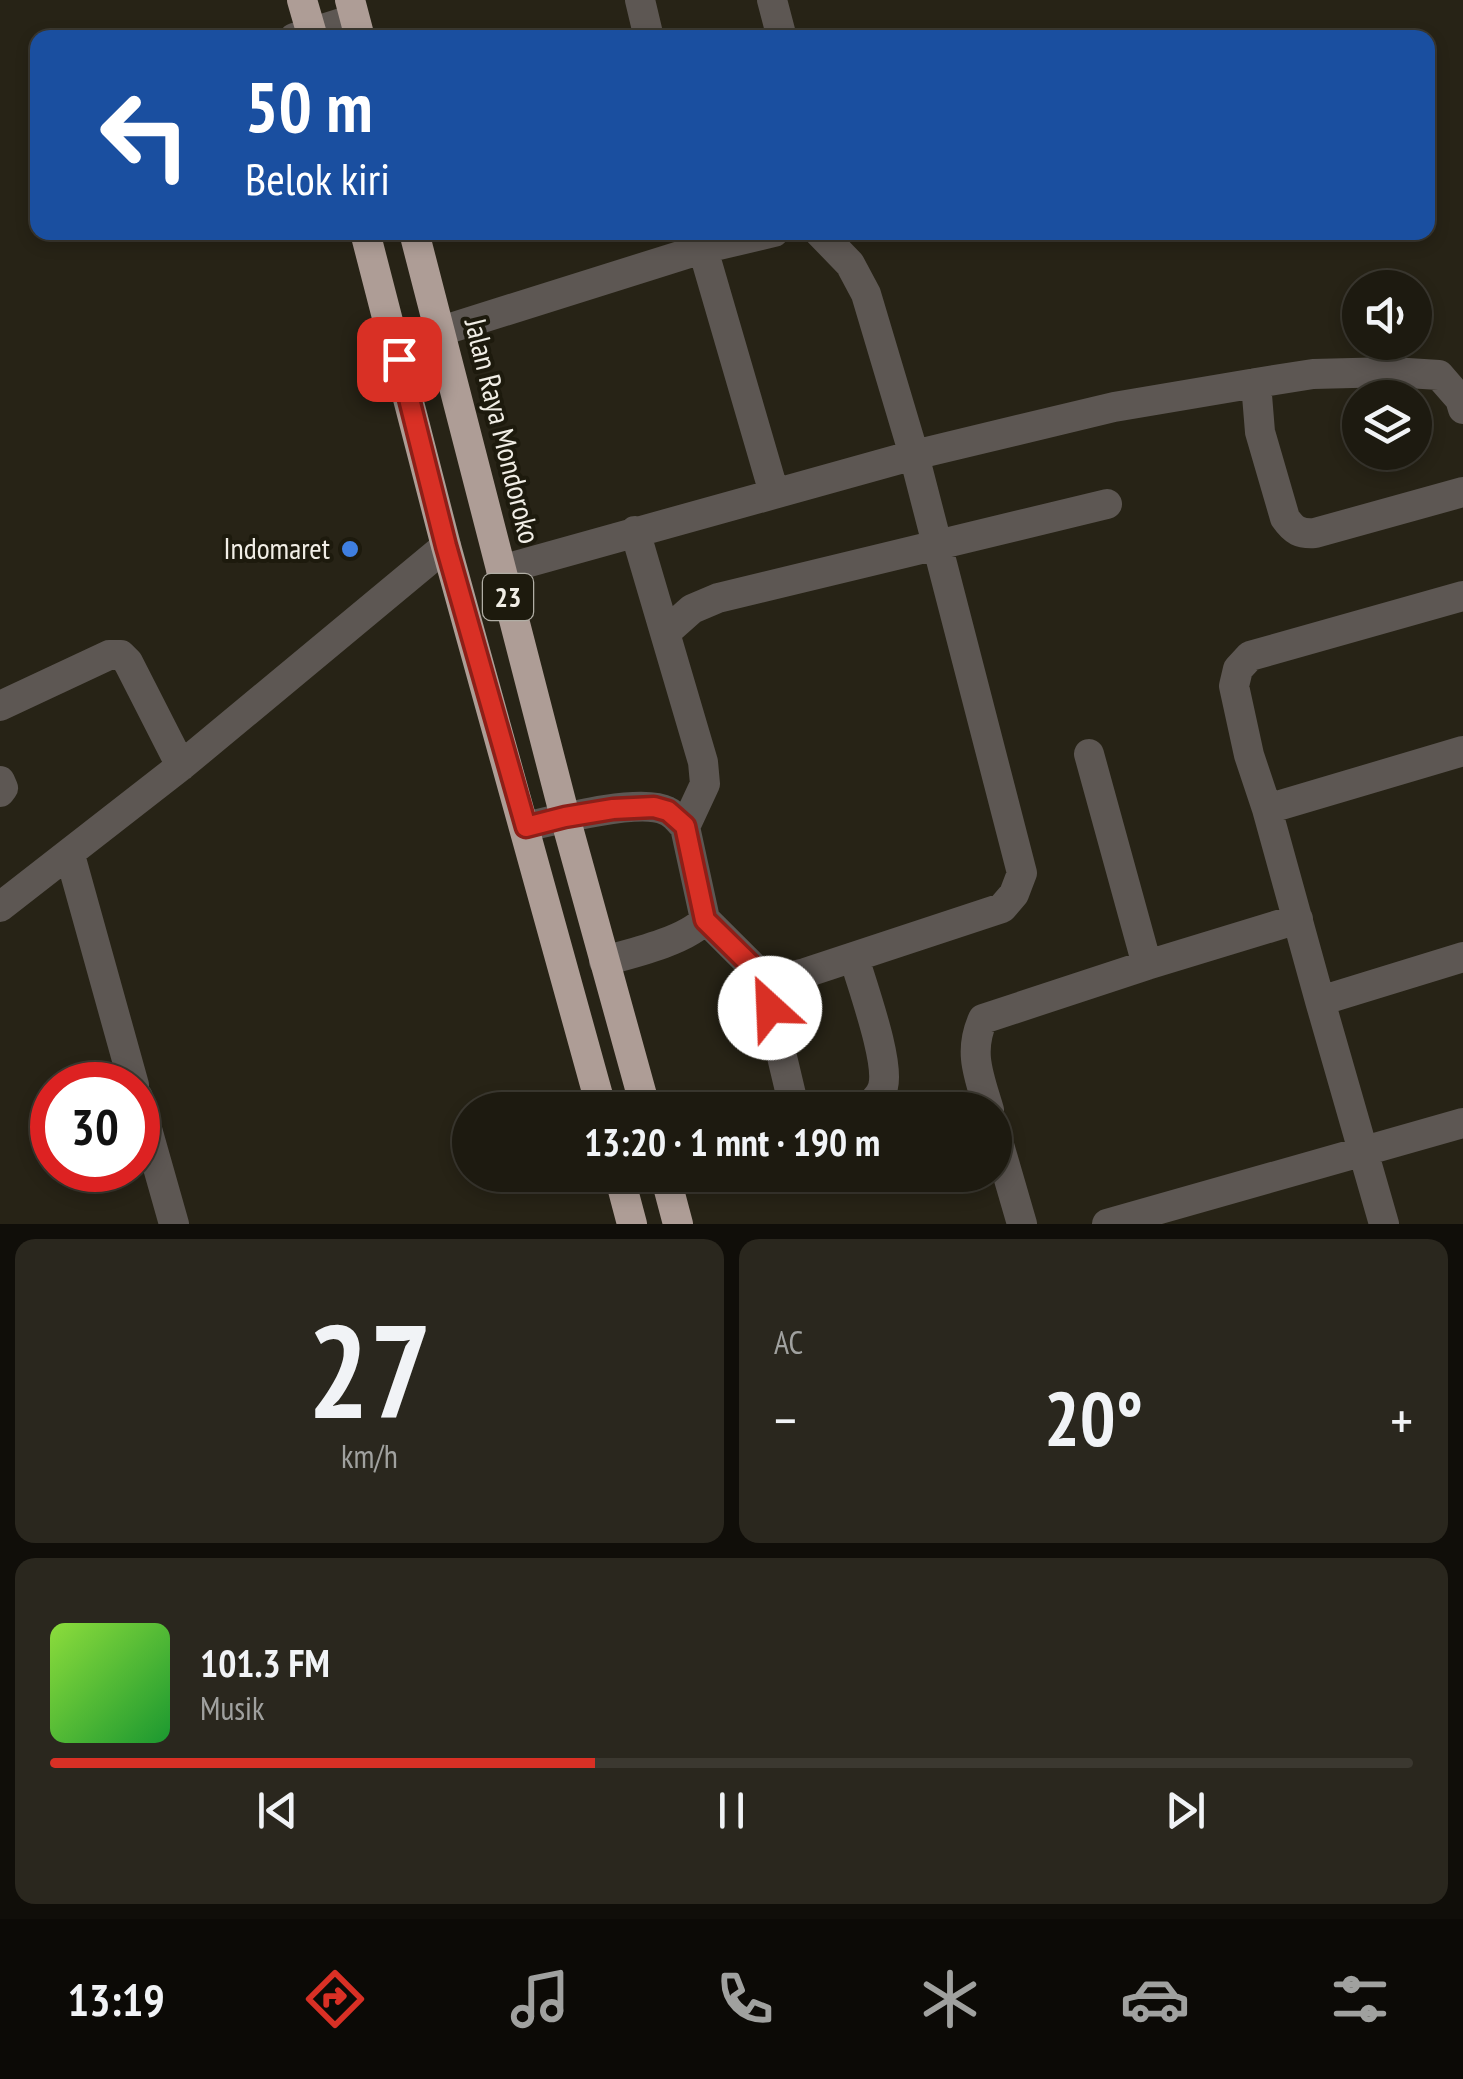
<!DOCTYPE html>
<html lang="id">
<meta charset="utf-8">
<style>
body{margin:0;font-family:"PT Sans Narrow",sans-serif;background:#2a271e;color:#f1f3f6;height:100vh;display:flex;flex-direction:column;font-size:38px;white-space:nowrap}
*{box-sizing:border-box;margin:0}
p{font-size:32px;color:#a0a19f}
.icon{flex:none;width:55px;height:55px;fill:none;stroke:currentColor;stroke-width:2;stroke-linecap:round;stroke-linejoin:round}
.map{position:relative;height:1224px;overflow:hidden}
.panel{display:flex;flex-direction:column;gap:15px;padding:15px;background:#100e09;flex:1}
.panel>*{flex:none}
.top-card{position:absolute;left:30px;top:30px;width:1405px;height:210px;border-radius:20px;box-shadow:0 5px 15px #0003,0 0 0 2px #3b3830;background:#1a4fa0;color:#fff;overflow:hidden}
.tools{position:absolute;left:1342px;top:270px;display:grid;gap:20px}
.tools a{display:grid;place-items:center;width:90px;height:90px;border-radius:50%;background:#1d1a10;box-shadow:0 5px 15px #0003,0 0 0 2px #3b3830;font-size:50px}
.speed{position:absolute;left:30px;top:1062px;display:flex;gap:20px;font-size:50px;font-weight:700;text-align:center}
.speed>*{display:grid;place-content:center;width:130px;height:130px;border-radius:50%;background:#1d1a10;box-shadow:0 5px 15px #0003,0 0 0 2px #3b3830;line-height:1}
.speed .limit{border:15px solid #d22;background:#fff;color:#111}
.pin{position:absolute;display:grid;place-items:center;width:85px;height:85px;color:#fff;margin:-42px;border-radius:20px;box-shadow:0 5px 15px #0006}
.me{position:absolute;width:110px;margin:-55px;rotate:335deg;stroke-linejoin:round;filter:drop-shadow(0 0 8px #0008)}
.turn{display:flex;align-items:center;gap:35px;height:210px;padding:0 50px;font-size:45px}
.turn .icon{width:130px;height:130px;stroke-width:2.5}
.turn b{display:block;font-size:70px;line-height:85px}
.big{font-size:75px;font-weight:700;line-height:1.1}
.panel .card{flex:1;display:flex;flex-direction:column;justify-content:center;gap:15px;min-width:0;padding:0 35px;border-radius:20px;background:#2a271e}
.panel .dial{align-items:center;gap:0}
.dial b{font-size:130px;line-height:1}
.song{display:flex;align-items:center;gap:30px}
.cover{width:120px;height:120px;border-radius:15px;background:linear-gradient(135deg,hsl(90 70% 55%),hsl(130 70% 35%))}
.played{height:10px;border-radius:5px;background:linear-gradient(90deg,#d93025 40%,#3b3830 40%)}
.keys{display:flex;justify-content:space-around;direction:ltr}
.heat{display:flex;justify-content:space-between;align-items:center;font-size:55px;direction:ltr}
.panel .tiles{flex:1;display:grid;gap:15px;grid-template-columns:1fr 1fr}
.card:last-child{grid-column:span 2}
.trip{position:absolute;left:452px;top:1092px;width:560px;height:100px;border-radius:50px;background:#1d1a10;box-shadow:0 5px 15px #0003,0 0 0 2px #3b3830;font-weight:700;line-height:100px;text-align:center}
.tabs{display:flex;height:160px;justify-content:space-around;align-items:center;background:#0c0a06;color:#a0a19f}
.tabs .icon{width:70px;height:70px}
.tabs .selected{color:#d93025}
.tabs b{font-size:45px;color:#f1f3f6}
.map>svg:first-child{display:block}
</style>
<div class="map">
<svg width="1463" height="1224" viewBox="0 0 1463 1224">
<rect width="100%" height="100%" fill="#272316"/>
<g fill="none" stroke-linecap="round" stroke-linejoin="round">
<!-- minor -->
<path stroke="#5d5753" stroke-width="30" d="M640 0 649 38
M772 0 782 38
M294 38 354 19
M698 232 774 493
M819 232 850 264 866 294 914 455 1114 407 1256 383 1313 374 1392 372 1439 375 1460 399 1463 409
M441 331 702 249 774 232
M1256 383 1260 432 1285 518C1294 531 1300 534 1315 533L1463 492
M635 531 703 762 705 784 685 827 705 919
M501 570 914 455 1022 873 1014 894 1002 908 805 973 779 979 763 977 705 919C689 940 630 954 604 961
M665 633 692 609 718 598 1107 504
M0 706 109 655H121L128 662 181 766
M1089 754 1147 965
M0 781 3 788 0 792
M1267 809 1463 751
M525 827C555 820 641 797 667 811 674 814 680 822 685 827
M70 855 134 1085
M0 907 181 766 446 546
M854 957C862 986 890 1061 883 1087 880 1098 872 1104 862 1110
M763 977 793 1103 798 1110
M1320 1001 1267 809 1249 755 1234 686 1238 669 1250 656 1463 596
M138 1097 174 1224
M989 1110C979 1076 968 1052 983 1019L1147 965 1298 919
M995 1131 1022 1224
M1107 1224 1463 1123
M1384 1224 1320 1001 1463 957"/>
<!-- highway -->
<path stroke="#ae9d96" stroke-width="30" d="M302 0 313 38
M350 0 360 38
M365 232 446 546 602 1110
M414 232 565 817 646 1110
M619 1175 632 1224
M665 1175 678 1224"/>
</g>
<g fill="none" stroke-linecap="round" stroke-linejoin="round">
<defs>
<path id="route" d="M399 359 446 546 526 827 565 817 613 809 654 807 668 811 685 826 705 920 763 977 770 1008"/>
</defs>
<!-- route casing -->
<use href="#route" stroke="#8d1f18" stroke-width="25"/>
<!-- route -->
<use href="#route" stroke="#d93025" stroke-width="18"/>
</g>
<!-- markers -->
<circle fill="#3f7fe0" stroke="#1d1a0d" stroke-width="4" cx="350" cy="549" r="10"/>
<g text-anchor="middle" stroke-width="8" stroke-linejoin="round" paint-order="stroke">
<!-- shield labels -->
<rect fill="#1d1a0d" stroke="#b1aea5" stroke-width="2.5" x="483" y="574" width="50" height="46" rx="8"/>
<g font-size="28" font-weight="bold" fill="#f1eee6">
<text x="508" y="607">23</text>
</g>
<!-- street labels -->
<g font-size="30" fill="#f1eee6" stroke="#1d1a0d">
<text transform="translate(502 431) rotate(76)" y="10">Jalan Raya Mondoroko</text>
</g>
<!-- poi labels -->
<g font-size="30" fill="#f1eee6" stroke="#1d1a0d" text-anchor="end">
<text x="330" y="559">Indomaret</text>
</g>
</g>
</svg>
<div class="tools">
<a><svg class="icon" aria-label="sound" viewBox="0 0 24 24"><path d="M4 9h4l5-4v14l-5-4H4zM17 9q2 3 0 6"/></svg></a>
<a><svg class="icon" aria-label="layers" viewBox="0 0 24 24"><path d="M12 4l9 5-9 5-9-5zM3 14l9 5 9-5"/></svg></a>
</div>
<div class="speed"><div class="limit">30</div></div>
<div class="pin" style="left:399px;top:359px;background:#d93025"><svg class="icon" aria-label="arrive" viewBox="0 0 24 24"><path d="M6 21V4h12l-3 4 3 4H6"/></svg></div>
<svg class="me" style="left:770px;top:1008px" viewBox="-20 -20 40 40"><circle r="19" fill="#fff"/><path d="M0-13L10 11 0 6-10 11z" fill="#d93025"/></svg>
<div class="trip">13:20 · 1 mnt · 190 m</div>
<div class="top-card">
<div class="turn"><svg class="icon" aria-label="left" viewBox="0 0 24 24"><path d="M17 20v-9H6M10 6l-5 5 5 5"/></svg><div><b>50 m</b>Belok kiri</div></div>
</div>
</div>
<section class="panel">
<div class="tiles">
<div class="card dial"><b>27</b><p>km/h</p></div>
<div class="card"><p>AC</p>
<div class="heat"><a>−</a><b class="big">20°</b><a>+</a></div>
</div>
<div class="card">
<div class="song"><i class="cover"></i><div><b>101.3 FM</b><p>Musik</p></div></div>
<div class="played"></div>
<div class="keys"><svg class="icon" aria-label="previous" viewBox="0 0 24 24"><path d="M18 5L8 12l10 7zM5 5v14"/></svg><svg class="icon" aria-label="pause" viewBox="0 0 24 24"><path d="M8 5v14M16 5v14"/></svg><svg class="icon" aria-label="next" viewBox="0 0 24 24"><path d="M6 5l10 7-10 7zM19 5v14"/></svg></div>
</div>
</div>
</section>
<nav class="tabs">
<b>13:19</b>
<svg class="icon selected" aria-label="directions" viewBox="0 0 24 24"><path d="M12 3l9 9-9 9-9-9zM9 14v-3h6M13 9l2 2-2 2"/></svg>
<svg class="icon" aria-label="music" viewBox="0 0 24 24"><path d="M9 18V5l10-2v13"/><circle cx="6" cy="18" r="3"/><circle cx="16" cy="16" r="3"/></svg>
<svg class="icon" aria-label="phone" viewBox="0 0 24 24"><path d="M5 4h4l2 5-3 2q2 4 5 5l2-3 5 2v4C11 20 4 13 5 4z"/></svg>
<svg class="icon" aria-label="climate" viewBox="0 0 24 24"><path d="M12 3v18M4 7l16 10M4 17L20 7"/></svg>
<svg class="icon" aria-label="car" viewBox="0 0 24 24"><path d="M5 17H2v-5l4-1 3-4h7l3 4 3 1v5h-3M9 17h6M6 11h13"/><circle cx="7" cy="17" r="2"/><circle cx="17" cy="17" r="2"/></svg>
<svg class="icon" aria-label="filters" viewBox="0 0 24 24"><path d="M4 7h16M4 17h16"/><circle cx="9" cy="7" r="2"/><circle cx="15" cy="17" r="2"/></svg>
</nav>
